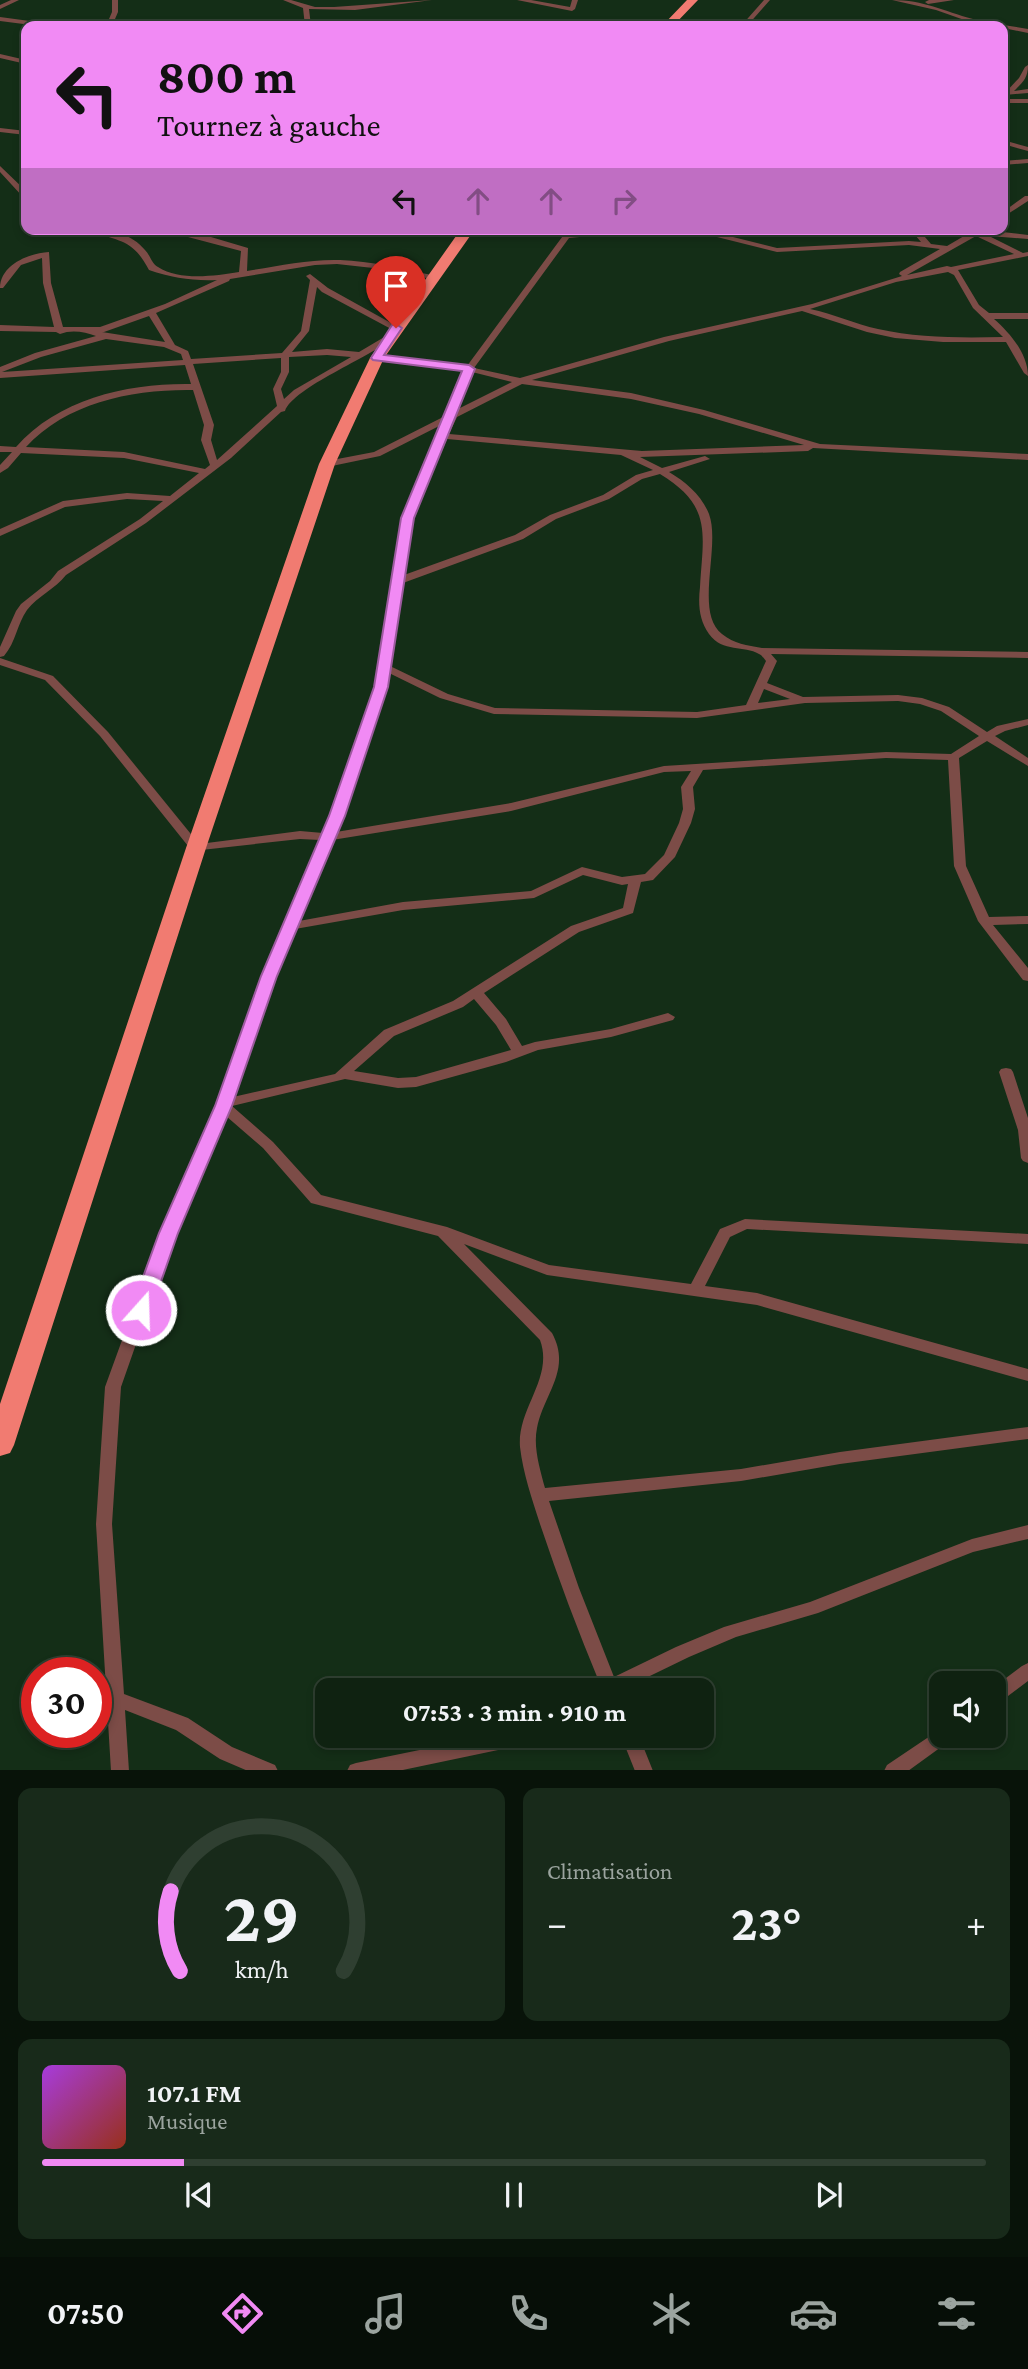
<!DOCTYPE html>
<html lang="fr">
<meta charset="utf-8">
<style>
body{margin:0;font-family:"Crimson Pro",serif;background:#182a1a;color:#f1f3f6;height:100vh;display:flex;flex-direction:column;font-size:26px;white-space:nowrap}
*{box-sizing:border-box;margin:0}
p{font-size:23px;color:#9ba49f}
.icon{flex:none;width:38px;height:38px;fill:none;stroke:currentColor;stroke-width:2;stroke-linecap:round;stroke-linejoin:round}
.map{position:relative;height:1770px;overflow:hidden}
.drawer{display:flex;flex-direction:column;gap:18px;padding:18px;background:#081309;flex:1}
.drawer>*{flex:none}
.hud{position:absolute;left:21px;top:21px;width:987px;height:214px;border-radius:14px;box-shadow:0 4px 10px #0003,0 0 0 2px #2f3f31;background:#f18af4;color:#111;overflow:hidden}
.buttons{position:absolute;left:929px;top:1671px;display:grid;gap:14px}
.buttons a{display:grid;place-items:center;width:77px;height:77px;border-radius:14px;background:#0f2211;box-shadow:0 4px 10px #0003,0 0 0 2px #2f3f31;font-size:35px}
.speed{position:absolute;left:21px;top:1657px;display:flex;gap:14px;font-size:35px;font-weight:700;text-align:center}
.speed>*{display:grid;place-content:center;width:91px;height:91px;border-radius:50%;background:#0f2211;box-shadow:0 4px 10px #0003,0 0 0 2px #2f3f31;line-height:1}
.speed .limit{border:10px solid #d22;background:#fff;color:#111}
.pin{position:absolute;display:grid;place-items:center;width:60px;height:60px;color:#fff;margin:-72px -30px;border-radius:50% 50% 50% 0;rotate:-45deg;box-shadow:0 0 7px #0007}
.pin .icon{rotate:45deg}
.me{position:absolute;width:77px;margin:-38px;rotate:20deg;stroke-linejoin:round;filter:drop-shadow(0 0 5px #0008)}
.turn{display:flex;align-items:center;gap:24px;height:147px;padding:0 21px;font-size:32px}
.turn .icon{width:91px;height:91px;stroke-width:2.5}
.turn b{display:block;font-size:49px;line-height:60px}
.lanes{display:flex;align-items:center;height:66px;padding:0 21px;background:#0003;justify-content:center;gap:35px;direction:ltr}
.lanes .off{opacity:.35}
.big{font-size:52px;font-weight:700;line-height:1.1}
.drawer .widget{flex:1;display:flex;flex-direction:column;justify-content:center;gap:10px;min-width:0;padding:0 24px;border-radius:14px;background:#182a1a}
.drawer .dial{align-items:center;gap:0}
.dial svg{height:182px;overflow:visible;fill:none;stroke:#2f3f31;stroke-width:7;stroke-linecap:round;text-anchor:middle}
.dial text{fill:#f1f3f6;stroke:none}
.song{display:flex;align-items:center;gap:21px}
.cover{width:84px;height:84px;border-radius:10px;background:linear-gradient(135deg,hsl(280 70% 55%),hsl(10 70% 35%))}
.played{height:7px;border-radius:4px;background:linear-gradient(90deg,#f18af4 15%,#2f3f31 15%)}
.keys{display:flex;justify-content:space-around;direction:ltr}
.heat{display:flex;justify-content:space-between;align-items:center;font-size:38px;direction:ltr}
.drawer .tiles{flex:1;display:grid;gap:18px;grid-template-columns:1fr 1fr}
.widget:last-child{grid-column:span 2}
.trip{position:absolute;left:315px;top:1678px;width:399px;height:70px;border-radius:14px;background:#0f2211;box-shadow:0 4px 10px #0003,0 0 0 2px #2f3f31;font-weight:700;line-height:70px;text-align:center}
.dock{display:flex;height:112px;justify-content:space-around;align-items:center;background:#060e07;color:#9ba49f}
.dock .icon{width:49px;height:49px}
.dock .current{color:#f18af4}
.dock b{font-size:32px;color:#f1f3f6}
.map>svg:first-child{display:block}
</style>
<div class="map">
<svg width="1028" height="1771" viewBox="0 0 1028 1771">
<rect width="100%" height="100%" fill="#142e17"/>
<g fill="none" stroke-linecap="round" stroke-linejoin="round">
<!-- street -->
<path fill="#7c4c47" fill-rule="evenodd" d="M11 0H19L0 9V5Z
M112 0H118V12L112 26H106L112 12Z
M283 0H291L315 7H334L432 0 355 10 309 9 311 26H305L303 8Z
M517 0H531L570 7 572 0H578L575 9 572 11Z
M764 0H770L747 26H741Z
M892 0C924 0 943 11 973 19 991 23 1010 26 1028 29V33L1003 28V26L970 22 936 10Z
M929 0H954L928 4 925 2Z
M0 17 52 24 55 26H39L0 21Z
M0 54 26 60V64L0 58Z
M1028 65C1028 78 1023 82 1014 91L1028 89V93L1005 95V93L1019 78 1025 67Z
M1003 99H1028V103H1003Z
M0 128 26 131V135L0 132Z
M1003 140 1028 147V151L1003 144Z
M1028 159V163L1003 165V161Z
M0 166 26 191V197H23L0 172Z
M1025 196H1028V201L1003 217V212Z
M90 229C110 229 132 234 145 250 150 255 152 264 158 267 180 281 214 276 239 272L241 251 188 237 174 229H184L248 248 247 271C278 266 309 259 340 260 371 261 401 269 432 275L436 277 432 279 373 268 337 264 315 265 230 279 229 281 156 313 175 345 188 351 191 359 282 353 301 331 310 280 306 276 310 274 328 288 400 328 393 330 322 292 317 287 309 331 292 352 327 349 359 352 386 336 393 338C371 357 294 387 285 411L281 412 231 458 146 523 66 575C55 589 38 596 27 610 17 624 16 642 4 656L0 657V647L16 611 21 604 50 581 58 571 140 519 163 501 127 499 65 507 0 536V529L63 501 127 493 170 496 199 473 124 458 21 453 8 468 0 473V465L12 452H0V446L16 447C59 398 129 383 191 384L185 365 0 378V367L35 353 96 336C85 332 72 329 60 334L56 332 0 331V325L54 327 43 283 42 258 21 265 3 288H0C0 265 29 253 49 252L51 283 63 327H100L165 304 217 280C193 281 172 278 149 270 131 236 119 244 90 229ZM149 316 165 342 102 332H104ZM106 339 164 347 181 354 183 360 2 372 41 357ZM327 355 351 357 294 390 284 399 281 389 289 372V357ZM281 358V372L273 389 277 406 217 460 211 440 214 425 193 364ZM193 390 204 425 201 440 210 465 205 469 124 452 26 447C67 402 134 389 193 390Z
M568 229H576L573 233 615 229H647L643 231 569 238 474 368 520 378 664 337 812 304 902 276 899 274 900 272 940 249 909 245 777 252 705 234 661 231 657 229 705 230 777 248 909 241 921 242 910 229H918L931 244 947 246 976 229 1028 235V239L989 236 1023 253 1028 252V256L958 270 979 305 989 313H1028V319H994C1010 333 1028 354 1028 376L1024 373 1006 342H943L895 338 867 332 802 311 669 341 532 380 631 393 704 410 820 444 1028 454V460L813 448 808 451 640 457 662 468 705 456 710 459 669 472C686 482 702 496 709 514 721 546 694 613 722 634 734 644 747 645 762 648L1028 652V658L771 654 777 661 767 683 803 697 898 695 922 698 949 707 987 732 997 726 1028 719V725L1005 731 995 736 1028 758V766L987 741 959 758 966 866 989 917 1028 916V924L993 925 1028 968V981L1023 980 978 921 954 866 948 760 886 758 703 770 693 787 695 809 691 823 675 857 653 880 641 882 633 913 579 932 484 993 506 1019 522 1046 535 1042 611 1029 668 1013 675 1017 673 1020 611 1037 538 1050 506 1062 416 1087 398 1088 345 1079 232 1106 273 1142 321 1195 447 1227 549 1265 691 1284 720 1229 745 1219 1028 1234V1244L747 1229 730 1237 705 1286 757 1293 1028 1369V1381L757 1305 547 1275 464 1244 552 1333C572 1370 544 1393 537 1428 533 1447 540 1469 545 1488L741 1469 840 1452 1028 1427V1439L840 1464 741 1481 549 1501 579 1588 614 1677 676 1647 724 1627 810 1602 972 1539 1028 1525V1539L973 1552 818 1613 736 1637 689 1657 621 1690H596L600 1684C578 1631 558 1578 540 1524 532 1499 523 1473 520 1447 517 1408 554 1378 540 1340L438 1236 311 1203 263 1148 226 1116 175 1233 121 1387 112 1524 124 1694 188 1718 232 1747 275 1765 278 1771H248L220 1759 176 1730 125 1710 129 1771H111L96 1524 105 1387 161 1233 216 1106 263 976 320 840 300 839 192 851 100 736 45 680 0 665V658L53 676 108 732 199 844 300 831 323 833 376 687 403 518 445 423 380 456 327 467 322 464 327 461 374 452 449 414 454 388 463 371 377 361 373 358 377 355 467 366ZM976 236 1014 254 951 267 947 266 907 275ZM948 272 954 275 973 308 1003 337C961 338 919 338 878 329 855 324 834 314 810 309L896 282ZM472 372 512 382 460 408 462 388ZM522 384 631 399 699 414 804 445 642 451 449 434 457 417ZM447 439 621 455 653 470 636 475 603 495 550 515 515 535 404 575 413 518ZM660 474C713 506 703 534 700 587 698 604 699 620 709 634 723 653 744 645 759 654 762 655 764 659 766 661L746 705 697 712 495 708 448 694 390 666 403 583 523 539 556 519 609 499 642 479ZM389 673 440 698 494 714 697 718 805 703 898 701 920 704 941 711 979 736 951 754 886 752 664 766 511 803 336 832 386 687ZM764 689 790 699 758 703ZM691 771 681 787 683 809 679 823 664 855 645 874 622 877 582 867 531 891 403 902 299 921 332 840 511 811 664 772ZM583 875 622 885 628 884 623 908 571 926 453 1001 384 1030 335 1074 233 1097 275 976 295 929 403 910 534 898ZM474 999 496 1025 511 1050 416 1077 398 1078 354 1071 394 1036 463 1007Z
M1006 1068 1011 1069 1013 1072 1028 1118V1163L1023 1161 1021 1158 1018 1130 999 1072 1001 1069Z
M1028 1663V1681L1000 1702 994 1705V1687L1022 1666Z
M942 1728V1736H951L948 1742 908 1771H884L887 1765Z
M488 1736H536L533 1742 527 1744 398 1771H347L350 1765 356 1763Z
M621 1736H639L653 1771H635Z"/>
<!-- highway -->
<path fill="#f17b71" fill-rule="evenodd" d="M687 0H698L673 26H662Z
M461 229H475L384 358 335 464 206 848 14 1445 10 1453 0 1456V1404L186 848 319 464 370 358Z"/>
</g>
<!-- route -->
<path fill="#f18af4" stroke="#9d5a9f" stroke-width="2" d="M396 324 402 328 384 355 469 365 475 369 414 518 388 687 345 816 277 976 232 1106 178 1233 151 1310 141 1317 131 1310 159 1233 215 1106 261 976 329 816 374 687 401 518 462 371 373 360 371 358 392 325Z"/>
</svg>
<div class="buttons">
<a><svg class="icon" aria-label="sound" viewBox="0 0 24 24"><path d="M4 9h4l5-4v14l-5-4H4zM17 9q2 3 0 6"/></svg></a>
</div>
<div class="speed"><div class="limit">30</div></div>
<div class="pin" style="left:396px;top:328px;background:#d93025"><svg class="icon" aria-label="arrive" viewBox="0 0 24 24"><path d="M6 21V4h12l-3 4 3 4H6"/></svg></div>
<svg class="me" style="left:141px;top:1310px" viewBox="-20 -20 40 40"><circle r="17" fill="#f18af4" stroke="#fff" stroke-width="3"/><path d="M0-11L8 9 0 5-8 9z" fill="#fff"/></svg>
<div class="trip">07:53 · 3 min · 910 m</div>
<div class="hud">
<div class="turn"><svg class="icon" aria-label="left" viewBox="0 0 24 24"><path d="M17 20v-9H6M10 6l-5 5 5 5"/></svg><div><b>800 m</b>Tournez à gauche</div></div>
<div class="lanes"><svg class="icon" aria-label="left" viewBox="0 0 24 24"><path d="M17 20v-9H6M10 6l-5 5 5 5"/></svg><svg class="icon off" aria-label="ahead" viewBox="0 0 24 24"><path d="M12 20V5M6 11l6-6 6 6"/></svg><svg class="icon off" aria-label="ahead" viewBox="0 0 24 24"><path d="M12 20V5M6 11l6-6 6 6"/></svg><svg class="icon off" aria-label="right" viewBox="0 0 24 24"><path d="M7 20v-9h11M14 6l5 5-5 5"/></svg></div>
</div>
</div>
<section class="drawer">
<div class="tiles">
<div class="widget dial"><svg viewBox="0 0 100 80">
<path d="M14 69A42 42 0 1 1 86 69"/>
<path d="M14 69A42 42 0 0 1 10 34" stroke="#f18af4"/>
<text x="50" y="56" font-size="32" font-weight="700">29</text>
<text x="50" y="72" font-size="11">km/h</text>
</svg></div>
<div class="widget"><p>Climatisation</p>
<div class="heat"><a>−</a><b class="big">23°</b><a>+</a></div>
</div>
<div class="widget">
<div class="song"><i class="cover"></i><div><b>107.1 FM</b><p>Musique</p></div></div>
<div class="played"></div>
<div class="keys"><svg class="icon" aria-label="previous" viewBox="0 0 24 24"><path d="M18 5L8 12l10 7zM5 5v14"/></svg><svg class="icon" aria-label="pause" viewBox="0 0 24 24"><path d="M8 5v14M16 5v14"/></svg><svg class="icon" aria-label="next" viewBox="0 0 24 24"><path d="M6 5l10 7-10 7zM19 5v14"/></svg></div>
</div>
</div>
</section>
<nav class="dock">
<b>07:50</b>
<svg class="icon current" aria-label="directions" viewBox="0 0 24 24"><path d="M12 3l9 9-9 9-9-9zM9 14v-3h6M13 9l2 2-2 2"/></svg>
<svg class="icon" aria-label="music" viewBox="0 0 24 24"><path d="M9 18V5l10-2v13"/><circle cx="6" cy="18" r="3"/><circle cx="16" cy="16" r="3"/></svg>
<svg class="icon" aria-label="phone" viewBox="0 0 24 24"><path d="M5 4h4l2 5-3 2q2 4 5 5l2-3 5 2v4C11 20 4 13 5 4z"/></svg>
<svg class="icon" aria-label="climate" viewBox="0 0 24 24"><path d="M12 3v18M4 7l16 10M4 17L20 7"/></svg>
<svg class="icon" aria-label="car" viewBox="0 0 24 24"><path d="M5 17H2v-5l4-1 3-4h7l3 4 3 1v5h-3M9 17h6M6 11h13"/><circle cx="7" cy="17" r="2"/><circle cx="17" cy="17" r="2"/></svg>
<svg class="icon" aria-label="filters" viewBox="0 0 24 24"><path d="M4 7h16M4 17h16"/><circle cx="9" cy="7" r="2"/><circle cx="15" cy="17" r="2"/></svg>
</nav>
